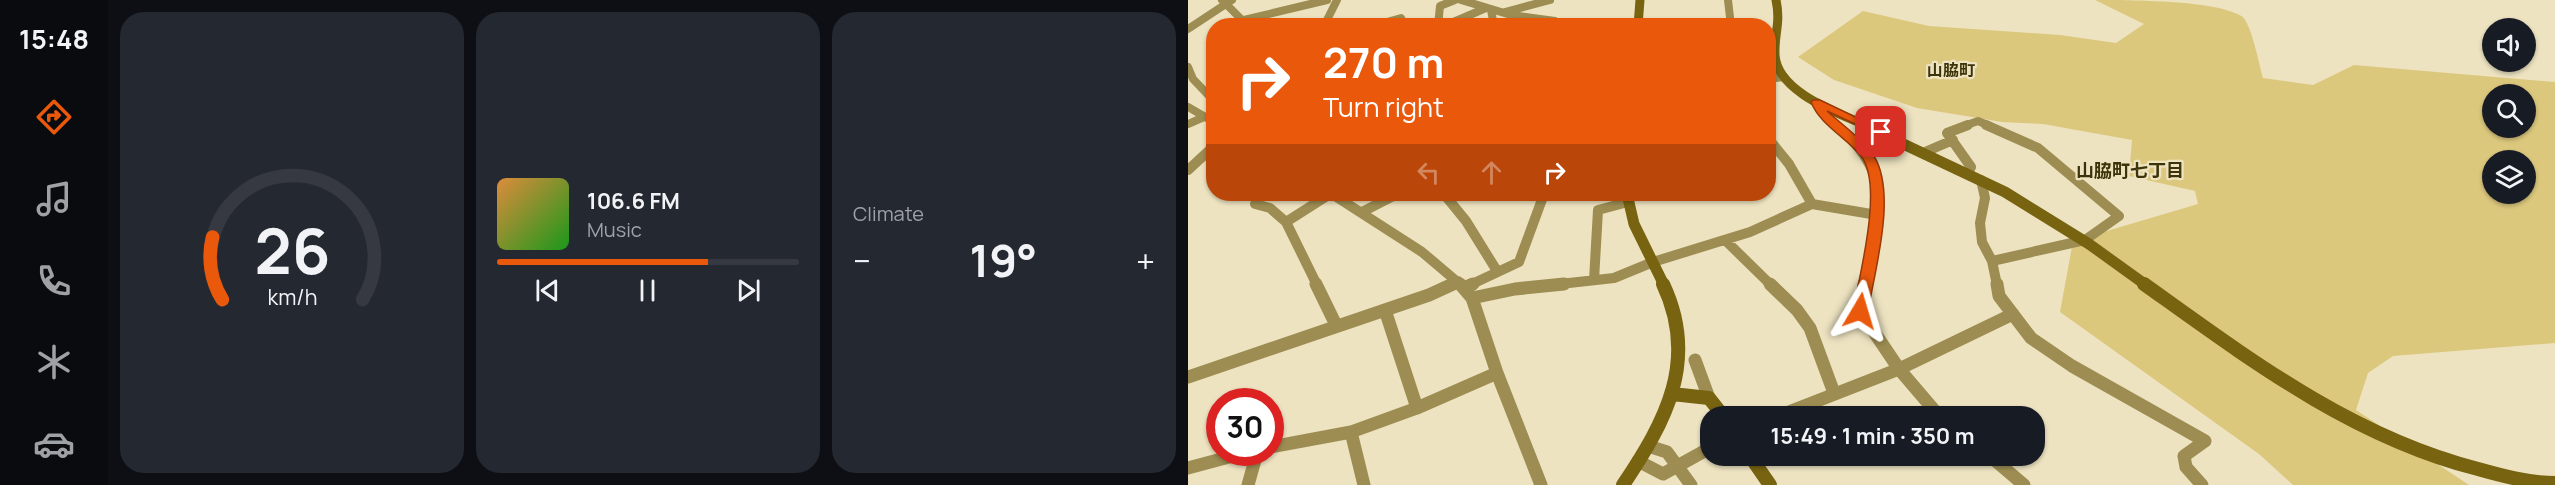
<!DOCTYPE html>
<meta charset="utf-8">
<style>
body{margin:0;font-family:Manrope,"Noto Sans JP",sans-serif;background:#242831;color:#f1f3f6;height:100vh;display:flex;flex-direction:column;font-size:22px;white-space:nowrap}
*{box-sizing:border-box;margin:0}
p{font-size:20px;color:#9ea1a6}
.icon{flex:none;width:33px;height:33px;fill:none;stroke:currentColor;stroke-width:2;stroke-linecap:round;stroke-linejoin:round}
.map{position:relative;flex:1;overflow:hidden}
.drawer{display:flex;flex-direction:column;gap:12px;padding:12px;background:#0d0f14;width:1080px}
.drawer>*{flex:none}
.top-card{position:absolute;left:18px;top:18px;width:570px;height:183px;border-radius:24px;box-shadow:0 2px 4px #0004;background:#ea580c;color:#fff;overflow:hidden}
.fabs{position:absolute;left:1294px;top:18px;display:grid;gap:12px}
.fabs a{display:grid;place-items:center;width:54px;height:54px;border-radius:50%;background:#171b24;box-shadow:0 2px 4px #0004;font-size:30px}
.speed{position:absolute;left:18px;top:388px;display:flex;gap:12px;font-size:30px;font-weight:700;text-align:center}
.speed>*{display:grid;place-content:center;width:78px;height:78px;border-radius:50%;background:#171b24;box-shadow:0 2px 4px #0004;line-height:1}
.speed .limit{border:9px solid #d22;background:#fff;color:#111}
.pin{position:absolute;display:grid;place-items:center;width:51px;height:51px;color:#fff;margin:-26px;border-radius:12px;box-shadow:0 3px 9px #0006}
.me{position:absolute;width:66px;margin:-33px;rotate:7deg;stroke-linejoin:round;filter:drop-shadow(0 0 4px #0008)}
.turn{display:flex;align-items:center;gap:21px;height:126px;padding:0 18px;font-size:27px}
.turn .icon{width:78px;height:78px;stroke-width:2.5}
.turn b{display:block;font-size:42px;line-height:51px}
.lanes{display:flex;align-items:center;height:57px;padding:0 18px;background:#0003;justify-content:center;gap:30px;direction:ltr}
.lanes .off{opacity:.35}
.big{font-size:45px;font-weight:700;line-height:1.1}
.drawer .widget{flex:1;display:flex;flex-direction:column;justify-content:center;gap:9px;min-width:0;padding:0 21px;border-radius:24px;background:#242831}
.drawer .dial{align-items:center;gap:0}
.dial svg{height:156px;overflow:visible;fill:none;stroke:#363941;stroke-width:7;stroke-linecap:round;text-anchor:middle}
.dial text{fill:#f1f3f6;stroke:none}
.song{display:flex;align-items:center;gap:18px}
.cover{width:72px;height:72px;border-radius:9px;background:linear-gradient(135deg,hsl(30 70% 55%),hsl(120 70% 35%))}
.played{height:6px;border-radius:3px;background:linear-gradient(90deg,#ea580c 70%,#363941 70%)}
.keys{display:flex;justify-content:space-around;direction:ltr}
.heat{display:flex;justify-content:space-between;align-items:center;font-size:33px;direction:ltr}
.drawer .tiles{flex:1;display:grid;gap:12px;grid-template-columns:repeat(3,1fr)}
.trip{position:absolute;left:512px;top:406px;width:345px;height:60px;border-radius:24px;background:#171b24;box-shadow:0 2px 4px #0004;font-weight:700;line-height:60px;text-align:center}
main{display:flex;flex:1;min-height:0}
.menu{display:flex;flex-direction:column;width:108px;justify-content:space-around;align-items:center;background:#090b0e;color:#9ea1a6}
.menu .icon{width:42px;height:42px}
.menu .active{color:#ea580c}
.menu b{font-size:27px;color:#f1f3f6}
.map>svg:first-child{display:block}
</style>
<main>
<nav class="menu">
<b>15:48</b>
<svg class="icon active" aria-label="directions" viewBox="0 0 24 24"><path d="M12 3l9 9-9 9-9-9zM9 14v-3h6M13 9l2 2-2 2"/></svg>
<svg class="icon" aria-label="music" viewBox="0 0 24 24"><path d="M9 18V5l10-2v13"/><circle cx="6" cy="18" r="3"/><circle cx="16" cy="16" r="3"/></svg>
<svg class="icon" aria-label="phone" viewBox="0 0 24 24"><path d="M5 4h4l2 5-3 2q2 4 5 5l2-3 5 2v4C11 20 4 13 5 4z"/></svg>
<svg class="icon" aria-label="climate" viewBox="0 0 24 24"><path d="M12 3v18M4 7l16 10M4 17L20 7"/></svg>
<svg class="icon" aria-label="car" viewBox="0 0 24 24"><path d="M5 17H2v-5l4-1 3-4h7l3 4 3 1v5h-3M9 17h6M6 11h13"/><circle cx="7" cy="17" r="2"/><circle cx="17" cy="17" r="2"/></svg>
</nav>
<section class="drawer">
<div class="tiles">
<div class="widget dial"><svg viewBox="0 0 100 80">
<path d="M14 69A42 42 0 1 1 86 69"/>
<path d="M14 69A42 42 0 0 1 9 37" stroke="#ea580c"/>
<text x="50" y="56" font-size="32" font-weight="700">26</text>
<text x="50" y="72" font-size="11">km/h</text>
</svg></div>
<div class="widget">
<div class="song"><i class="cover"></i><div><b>106.6 FM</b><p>Music</p></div></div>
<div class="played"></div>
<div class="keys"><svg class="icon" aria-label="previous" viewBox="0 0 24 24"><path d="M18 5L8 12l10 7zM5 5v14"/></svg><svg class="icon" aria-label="pause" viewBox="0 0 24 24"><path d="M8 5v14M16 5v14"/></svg><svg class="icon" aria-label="next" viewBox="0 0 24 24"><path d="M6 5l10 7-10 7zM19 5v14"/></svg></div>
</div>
<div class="widget"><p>Climate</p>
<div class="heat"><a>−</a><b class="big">19°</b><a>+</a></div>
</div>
</div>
</section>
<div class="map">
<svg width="1367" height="485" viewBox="0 0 1367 485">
<rect width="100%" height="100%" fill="#ede3c1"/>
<!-- green -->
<path fill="#dcc87d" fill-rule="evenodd" d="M907 0C943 0 1030 0 1055 17 1064 27 1071 64 1075 78L1125 85 1166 65 1367 82V343L1205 356 1180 373 1168 410 1281 485H1105L1071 454 872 312 885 241 1010 204 1007 191 941 176 944 140 855 124 814 122 729 108 646 80 610 57 675 11 741 26 872 35 928 43 956 24ZM1305 94H1338V128H1305ZM1305 160H1338V194H1305Z"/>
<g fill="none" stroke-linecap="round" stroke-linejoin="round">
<!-- street-far2 -->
<path stroke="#9d8d52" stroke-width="8" d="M34 0 59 25
M273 0 323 15 367 21 371 26
M540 0 543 26
M303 10 306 26
M317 12 362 0
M56 20 139 0
M136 26 149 0
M185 26 213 18 216 26
M250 26 252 6 267 0
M256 26 298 8
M0 29 44 0
M0 67 5 79 26 101
M580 79 596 77
M629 102 632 111 650 126
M0 107 26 122
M0 124 16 117
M776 126 790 121 802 126"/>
<!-- street-far1 -->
<path stroke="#9d8d52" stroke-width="10" d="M648 125C710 177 689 216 675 285
M798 125 850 148 931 216 897 240 804 261
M580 138 601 164 624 204
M737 152 765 140
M0 170 26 146
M780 173 783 167 759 133 780 125
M793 180 797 198 792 223 794 242 804 261 809 285
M144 194 234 252 273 285
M256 194 278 221 309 271
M67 204 82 208 98 222
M174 212 209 194
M538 241 583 285
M406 280 410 210 440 202
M129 285 98 222 142 194
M262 285 270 281
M282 285 331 262 356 194
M363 285 426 278 465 262 562 232 624 204 689 215"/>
<!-- street -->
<path stroke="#9d8d52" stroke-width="13" d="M128 284 148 325
M272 284 284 298 309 373 353 485
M582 284 609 310 622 328 646 393
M676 284 672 311 711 369 752 417
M809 284 811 296 843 338 884 366 1017 441 996 456 998 467 1014 485
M276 288 285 284
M284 298 327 289 376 284
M197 310 229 408
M507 360 521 398
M0 377 241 295 265 284
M588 417 711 369 825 314
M163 432 176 485
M460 446 479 452 503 485
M82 447 163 432 229 408 309 373
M802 456 836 485
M450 461 475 474 522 448
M0 468 56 453
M60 485 69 453"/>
<!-- secondary-far2 -->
<path stroke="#776310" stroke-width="9" d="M588 0C593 23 586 34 587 55 589 92 650 113 679 126
M450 26 452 0"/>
<!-- secondary-far1 -->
<path stroke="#776310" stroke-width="11" d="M675 125 817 192 901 244 958 285
M439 194 446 224 476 285"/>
<!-- secondary -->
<path stroke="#776310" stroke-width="14" d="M956 284C1061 359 1164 437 1290 469 1315 476 1341 483 1367 483
M484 394 521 398 536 417
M562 456 582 485
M435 485C478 421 511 360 475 284"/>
</g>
<!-- route -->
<path fill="#ea580c" stroke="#983908" stroke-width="1.5" d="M625 100H632L699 132 689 134 639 111C653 124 675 139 686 156 709 194 687 269 680 311L672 317 665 311C671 277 696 185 673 156 658 137 632 125 623 102Z"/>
<g text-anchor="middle" stroke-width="4.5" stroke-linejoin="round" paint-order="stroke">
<!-- far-quarter labels -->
<g font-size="16" font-weight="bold" fill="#3d3308" stroke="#ede3c1">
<text x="763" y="76">山脇町</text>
</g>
<!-- neighbourhood labels -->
<g font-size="18" font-weight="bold" fill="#3d3308" stroke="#ede3c1">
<text x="942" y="177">山脇町七丁目</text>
</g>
</g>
</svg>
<div class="fabs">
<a><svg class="icon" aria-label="sound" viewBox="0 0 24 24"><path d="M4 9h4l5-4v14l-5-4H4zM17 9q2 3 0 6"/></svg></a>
<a><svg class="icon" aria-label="search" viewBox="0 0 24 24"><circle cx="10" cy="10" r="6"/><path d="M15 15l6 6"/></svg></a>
<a><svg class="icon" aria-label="layers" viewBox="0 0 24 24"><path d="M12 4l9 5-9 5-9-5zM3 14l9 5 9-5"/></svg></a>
</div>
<div class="speed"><div class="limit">30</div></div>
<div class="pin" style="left:693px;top:132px;background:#d93025"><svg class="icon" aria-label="arrive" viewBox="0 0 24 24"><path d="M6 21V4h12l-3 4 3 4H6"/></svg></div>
<svg class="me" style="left:672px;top:311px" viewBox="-20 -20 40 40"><path d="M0-17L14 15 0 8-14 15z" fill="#ea580c" stroke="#fff" stroke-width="4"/></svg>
<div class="trip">15:49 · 1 min · 350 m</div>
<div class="top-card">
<div class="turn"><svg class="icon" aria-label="right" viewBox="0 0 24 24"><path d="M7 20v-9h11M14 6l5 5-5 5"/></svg><div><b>270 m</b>Turn right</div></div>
<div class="lanes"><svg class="icon off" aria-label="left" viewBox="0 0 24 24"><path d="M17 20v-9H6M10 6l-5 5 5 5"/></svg><svg class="icon off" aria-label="ahead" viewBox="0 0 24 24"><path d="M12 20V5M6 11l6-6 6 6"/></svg><svg class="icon" aria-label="right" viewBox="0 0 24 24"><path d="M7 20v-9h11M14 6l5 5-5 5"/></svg></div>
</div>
</div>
</main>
